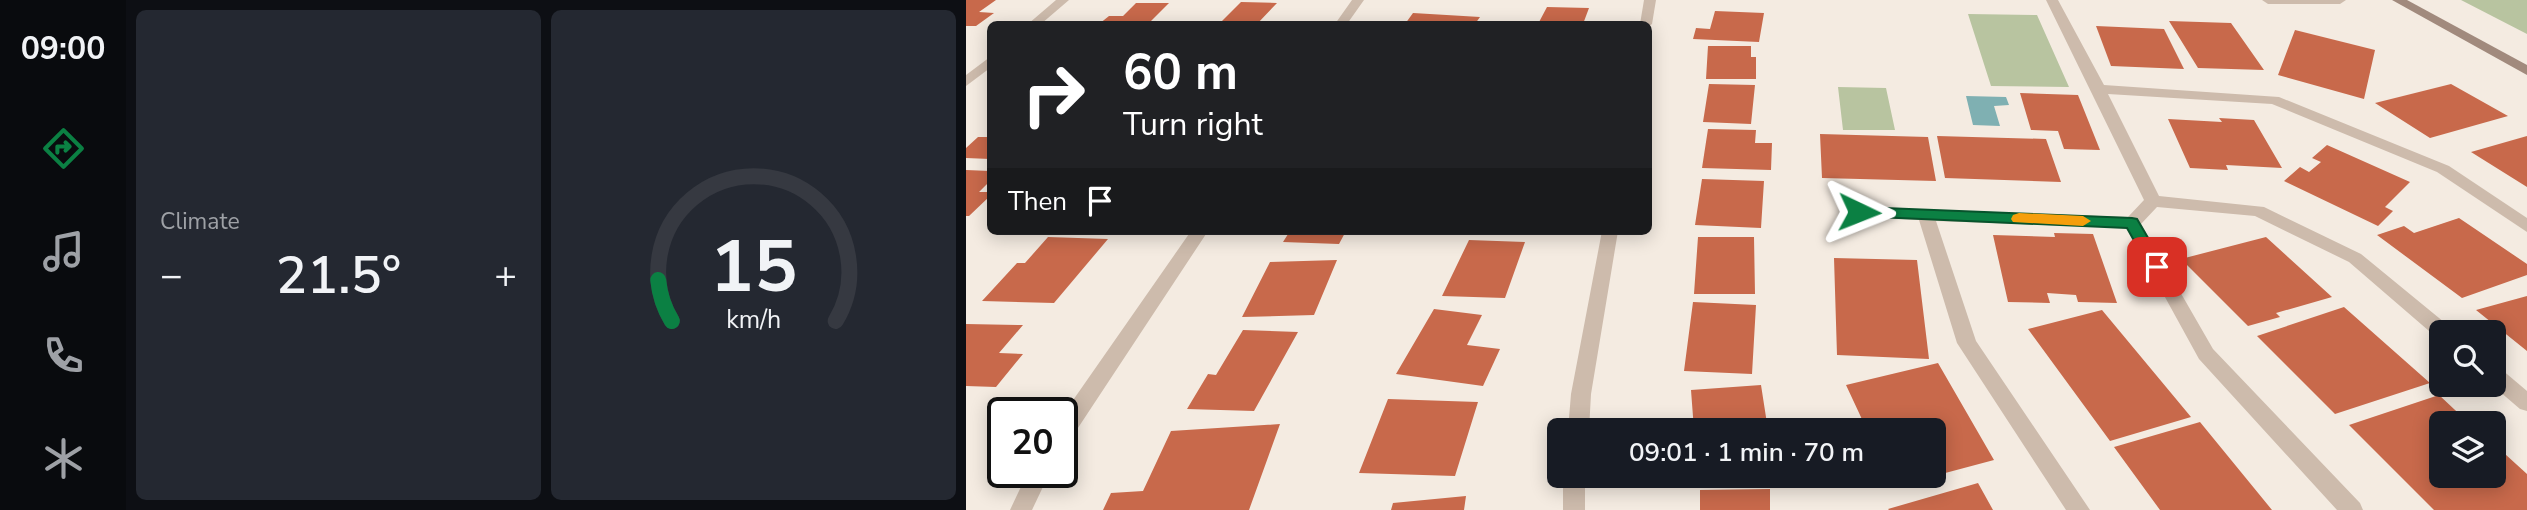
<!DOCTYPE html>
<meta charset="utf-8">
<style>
body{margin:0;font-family:"Nunito Sans",sans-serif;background:#242831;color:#f1f3f6;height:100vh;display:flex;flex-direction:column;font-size:26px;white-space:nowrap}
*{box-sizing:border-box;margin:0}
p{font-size:23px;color:#9ea1a6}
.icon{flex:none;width:38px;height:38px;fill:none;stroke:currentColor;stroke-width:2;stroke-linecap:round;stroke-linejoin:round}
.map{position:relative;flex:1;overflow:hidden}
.sheet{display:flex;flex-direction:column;gap:10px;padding:10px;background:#0d0f14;width:840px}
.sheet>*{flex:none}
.banner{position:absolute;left:21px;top:21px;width:665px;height:214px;border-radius:10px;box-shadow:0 4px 18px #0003;background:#202124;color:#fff;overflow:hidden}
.tools{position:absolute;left:1463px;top:320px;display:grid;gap:14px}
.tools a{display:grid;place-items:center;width:77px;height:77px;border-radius:10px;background:#171b24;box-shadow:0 4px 18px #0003;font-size:35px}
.speed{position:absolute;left:21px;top:397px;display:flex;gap:14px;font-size:35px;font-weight:700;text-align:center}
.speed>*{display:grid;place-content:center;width:91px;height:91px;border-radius:50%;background:#171b24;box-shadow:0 4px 18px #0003;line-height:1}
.speed .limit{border:4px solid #111;border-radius:10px;background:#fff;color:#111}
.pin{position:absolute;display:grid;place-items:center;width:60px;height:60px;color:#fff;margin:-30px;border-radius:14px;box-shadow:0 4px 10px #0006}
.me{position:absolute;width:77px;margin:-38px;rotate:92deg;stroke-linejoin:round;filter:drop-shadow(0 0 5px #0008)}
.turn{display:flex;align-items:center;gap:24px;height:147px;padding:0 21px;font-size:32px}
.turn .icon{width:91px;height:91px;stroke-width:2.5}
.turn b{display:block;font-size:49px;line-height:60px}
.then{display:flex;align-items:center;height:66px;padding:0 21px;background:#0003;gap:14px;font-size:26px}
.big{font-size:52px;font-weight:600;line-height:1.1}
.sheet .card{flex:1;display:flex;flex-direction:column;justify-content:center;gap:10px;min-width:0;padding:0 24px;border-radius:10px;background:#242831}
.sheet .dial{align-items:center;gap:0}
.dial svg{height:182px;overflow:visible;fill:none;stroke:#363941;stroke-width:7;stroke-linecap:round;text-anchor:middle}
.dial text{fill:#f1f3f6;stroke:none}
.heat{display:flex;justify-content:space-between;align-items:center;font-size:38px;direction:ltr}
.sheet .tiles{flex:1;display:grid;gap:10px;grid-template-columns:repeat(2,1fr)}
.trip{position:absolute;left:581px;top:418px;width:399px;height:70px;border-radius:10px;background:#171b24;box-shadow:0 4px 18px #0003;font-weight:600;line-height:70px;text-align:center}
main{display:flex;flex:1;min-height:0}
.tab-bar{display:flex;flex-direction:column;width:126px;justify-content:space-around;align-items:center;background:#090b0e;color:#9ea1a6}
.tab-bar .icon{width:49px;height:49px}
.tab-bar .current{color:#0b8043}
.tab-bar b{font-size:32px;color:#f1f3f6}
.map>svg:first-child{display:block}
</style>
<main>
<nav class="tab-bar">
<b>09:00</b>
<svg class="icon current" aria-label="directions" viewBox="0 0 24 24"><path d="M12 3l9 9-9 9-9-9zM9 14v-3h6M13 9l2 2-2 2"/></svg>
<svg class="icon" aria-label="music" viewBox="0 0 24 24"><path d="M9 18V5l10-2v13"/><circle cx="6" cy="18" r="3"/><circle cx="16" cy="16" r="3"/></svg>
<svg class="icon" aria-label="phone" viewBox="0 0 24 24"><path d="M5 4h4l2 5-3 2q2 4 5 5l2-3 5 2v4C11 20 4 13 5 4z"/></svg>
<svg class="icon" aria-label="climate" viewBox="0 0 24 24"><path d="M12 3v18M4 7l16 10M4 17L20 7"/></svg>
</nav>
<section class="sheet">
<div class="tiles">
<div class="card"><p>Climate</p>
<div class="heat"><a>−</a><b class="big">21.5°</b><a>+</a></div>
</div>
<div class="card dial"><svg viewBox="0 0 100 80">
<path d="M14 69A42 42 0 1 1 86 69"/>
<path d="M14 69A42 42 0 0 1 8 51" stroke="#0b8043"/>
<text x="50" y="56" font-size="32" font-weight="700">15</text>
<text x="50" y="72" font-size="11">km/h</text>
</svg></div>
</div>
</section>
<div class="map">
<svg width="1561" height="510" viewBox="0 0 1561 510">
<rect width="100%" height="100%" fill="#f4ebe1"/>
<!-- green -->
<path fill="#b8c4a0" d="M1495 0H1561V34Z
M1002 14 1071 15 1103 87 1025 86Z
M872 87 920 88 929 130H877Z"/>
<!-- water -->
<path fill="#7fb0b2" d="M1000 96 1040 97 1043 105 1028 106 1034 126 1007 125Z"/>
<!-- building -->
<path fill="#c8694b" d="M0 0H30L13 12 28 13 10 26H0Z
M275 2 311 3 291 24H253Z
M170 3H203L182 24H133L143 16H157Z
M581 7 623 8 617 24H572Z
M749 11 798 13 793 42 727 39 730 28 744 29Z
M447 13 514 17 509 24H439Z
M1203 21 1265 23 1298 70 1232 68Z
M1130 26 1198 29 1218 69 1145 66Z
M1329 30 1409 50 1398 99 1312 75Z
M742 46H785V57H790V79H740Z
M743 84 789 85 785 124 737 122Z
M1485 84 1542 116 1464 138 1409 103Z
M1054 93 1112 95 1134 150 1098 149 1092 131 1065 130Z
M1253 118 1288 120 1316 168 1260 165 1262 170 1224 168 1202 119 1256 122Z
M742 129 790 130 789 143H806L805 170 736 168Z
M854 134 962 137 970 181 856 178Z
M971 136 1080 139 1095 182 979 178Z
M1561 136V187L1505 152Z
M12 137H24V159L0 158V148Z
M1361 145 1444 182 1419 207 1427 211 1412 226 1318 181 1334 167 1343 172 1355 162 1346 158Z
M0 170 24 171V181L13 192H24V196L3 216H0Z
M736 179 798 181 795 228 729 225Z
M1493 218 1561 264V275L1496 298 1411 235 1438 226 1448 233Z
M324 231H380L373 244 317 242Z
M1088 233 1127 234 1151 303 1112 302 1110 295 1081 293 1084 303 1042 302 1027 235 1089 237Z
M82 237 142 239 88 303 16 301 51 263H59Z
M732 237H788L789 294H728Z
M1300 237 1366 297 1310 313 1314 317 1282 326 1215 259Z
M503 240 559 242 539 298 476 296Z
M868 258 951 260 963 359 871 355Z
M371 260 348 315 276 317 304 262Z
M1561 296V351L1510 310Z
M727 302 790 305 786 374 718 371Z
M1378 307 1464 383 1369 414 1291 336Z
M468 309 516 315 501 345 534 349 517 386 430 374Z
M1136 310 1225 417 1144 441 1062 329Z
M0 324 57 325 33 353 57 354 30 387 0 386Z
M277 330 332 332 288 411 221 409 242 374 250 375Z
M972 363 1028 460 968 476V430H901L880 385Z
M795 385 802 430H728L725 390Z
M1473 395 1504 424H1475V476H1528V444L1561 474V510H1468L1383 425Z
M422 399 512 402 489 476 393 473Z
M1234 422 1306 510H1194L1148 447Z
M314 424 283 510H137L145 493 177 491 205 431Z
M923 476H965L966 477 928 487Z
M1012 483 1027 510H923L922 509Z
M804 489V510H734V490Z
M500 496 498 510H425L427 503Z"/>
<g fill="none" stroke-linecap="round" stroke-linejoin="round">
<!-- service -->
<path fill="#cdbbac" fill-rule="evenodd" d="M1080 0H1092L1138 85 1313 97 1483 166 1561 218V232L1471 172 1306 104 1142 94 1193 196 1298 207 1395 254 1484 327 1486 332H1475V339L1470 337 1383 262 1289 216 1191 207 1175 224 1247 349 1394 503 1397 510H1371L1233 359 1161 228 970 221 1010 341 1124 510H1100L991 343 953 220 893 217 885 212 893 207 1162 217 1178 200Z
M1528 367 1535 369 1561 391V411L1554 409 1526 385Z"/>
<!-- minor -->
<path fill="#cdbbac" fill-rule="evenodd" d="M90 0H103L75 24H62Z
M386 0H398L381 24H369Z
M678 0H690L686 24 682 27V24H674Z
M1296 0H1380L1374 4H1302Z
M24 57V68L0 86V75Z
M225 231H242L104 440 96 443V416Z
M636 231H652L625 394 623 430H602L605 394Z
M62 472H84L66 510H44Z
M597 476H619V510H597Z"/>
<!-- secondary -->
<path fill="#a18a7d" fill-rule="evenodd" d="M1426 0H1441L1561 65V75Z"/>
</g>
<!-- route -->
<path fill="#0b8043" stroke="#07532c" stroke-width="2" d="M893 207 1166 218 1171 219 1199 267 1196 271H1185L1161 228 888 216 885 212Z"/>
<!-- slow -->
<path fill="#f59e0b" d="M1053 213 1117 216 1125 221 1117 226 1047 222 1045 219 1047 215Z"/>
</svg>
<div class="tools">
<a><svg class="icon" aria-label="search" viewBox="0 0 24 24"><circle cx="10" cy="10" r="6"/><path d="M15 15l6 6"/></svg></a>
<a><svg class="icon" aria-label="layers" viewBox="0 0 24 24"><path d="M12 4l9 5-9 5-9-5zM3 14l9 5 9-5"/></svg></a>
</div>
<div class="speed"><div class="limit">20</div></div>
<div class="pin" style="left:1191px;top:267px;background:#d93025"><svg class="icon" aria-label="arrive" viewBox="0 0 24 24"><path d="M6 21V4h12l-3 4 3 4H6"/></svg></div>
<svg class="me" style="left:893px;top:212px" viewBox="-20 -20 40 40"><path d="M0-17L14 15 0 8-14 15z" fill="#0b8043" stroke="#fff" stroke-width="4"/></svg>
<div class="trip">09:01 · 1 min · 70 m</div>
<div class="banner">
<div class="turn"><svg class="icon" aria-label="right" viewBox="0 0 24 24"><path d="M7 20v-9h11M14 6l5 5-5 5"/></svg><div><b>60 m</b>Turn right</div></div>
<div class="then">Then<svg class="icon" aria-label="arrive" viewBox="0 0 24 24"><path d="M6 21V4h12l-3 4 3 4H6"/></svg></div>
</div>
</div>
</main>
